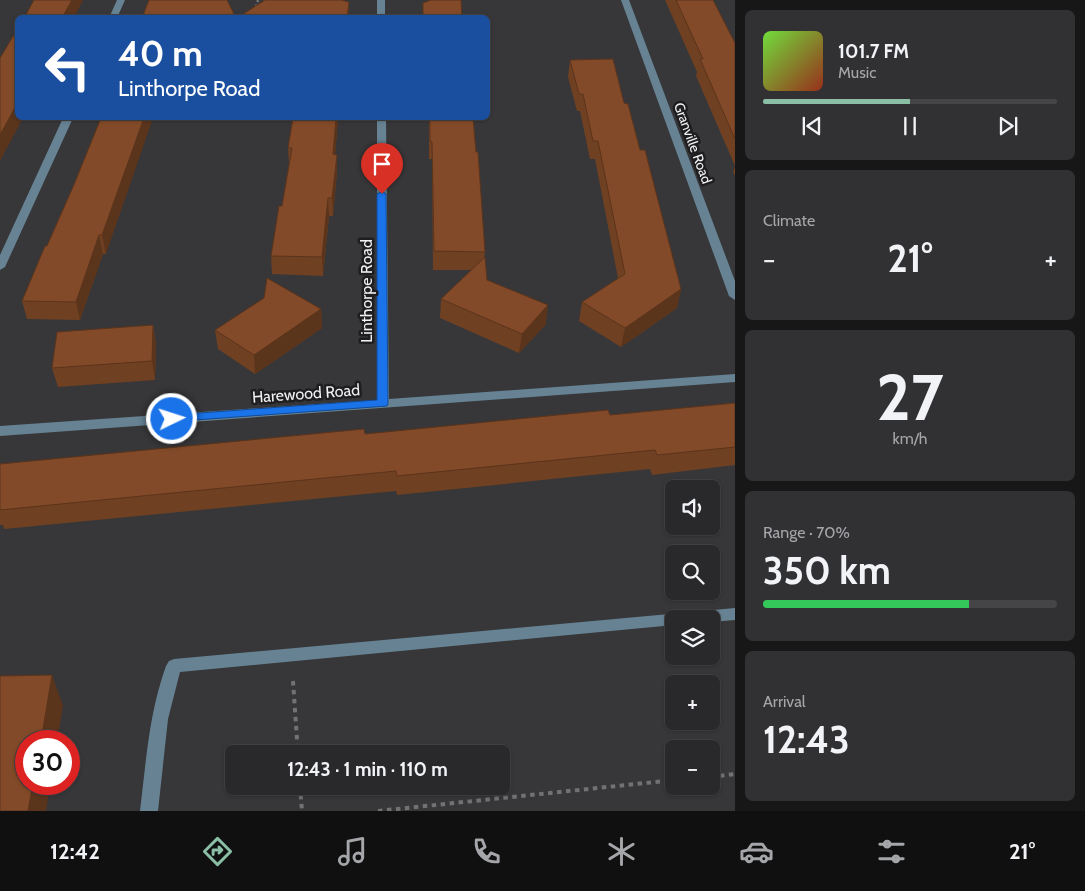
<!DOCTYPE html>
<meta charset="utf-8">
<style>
body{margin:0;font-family:Cabin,sans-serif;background:#313133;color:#f1f3f6;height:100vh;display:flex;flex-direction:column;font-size:19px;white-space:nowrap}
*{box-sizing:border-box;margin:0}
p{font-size:16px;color:#a5a6a9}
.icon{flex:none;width:28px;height:28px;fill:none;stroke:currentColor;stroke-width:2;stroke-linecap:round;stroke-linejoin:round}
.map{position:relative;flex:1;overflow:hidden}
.sheet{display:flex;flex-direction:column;gap:10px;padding:10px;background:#171718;width:350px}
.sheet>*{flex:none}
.banner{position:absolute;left:15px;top:15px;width:475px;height:105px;border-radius:8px;box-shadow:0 1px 4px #0004,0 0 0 1px #454547;background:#1a4fa0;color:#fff;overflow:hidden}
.buttons{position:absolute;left:665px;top:480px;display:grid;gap:10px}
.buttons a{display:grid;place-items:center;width:55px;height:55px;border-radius:8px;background:#29292b;box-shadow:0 1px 4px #0004,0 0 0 1px #454547;font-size:25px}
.speed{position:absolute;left:15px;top:730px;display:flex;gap:10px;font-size:25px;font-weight:700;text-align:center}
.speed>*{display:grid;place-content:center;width:65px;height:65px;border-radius:50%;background:#29292b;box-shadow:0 1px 4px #0004,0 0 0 1px #454547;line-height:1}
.speed .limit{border:8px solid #d22;background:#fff;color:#111}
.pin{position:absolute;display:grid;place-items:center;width:42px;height:42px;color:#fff;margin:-51px -21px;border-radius:50% 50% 50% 0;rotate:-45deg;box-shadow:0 0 5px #0007}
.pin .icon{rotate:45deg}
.me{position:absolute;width:55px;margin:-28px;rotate:86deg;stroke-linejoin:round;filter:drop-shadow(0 0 4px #0008)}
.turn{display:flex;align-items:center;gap:18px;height:105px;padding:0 20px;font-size:22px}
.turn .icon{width:65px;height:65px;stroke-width:2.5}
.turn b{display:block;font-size:35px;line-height:42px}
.big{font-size:38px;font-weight:700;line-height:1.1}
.sheet .widget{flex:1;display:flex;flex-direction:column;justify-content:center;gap:8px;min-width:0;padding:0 18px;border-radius:8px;background:#313133}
.sheet .dial{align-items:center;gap:0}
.dial b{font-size:65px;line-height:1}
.song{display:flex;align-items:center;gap:15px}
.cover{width:60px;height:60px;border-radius:8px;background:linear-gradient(135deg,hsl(100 70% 55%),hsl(10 70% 35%))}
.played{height:5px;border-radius:2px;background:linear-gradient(90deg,#8abfa5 50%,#454547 50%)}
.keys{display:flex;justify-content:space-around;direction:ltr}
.heat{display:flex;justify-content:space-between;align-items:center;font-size:28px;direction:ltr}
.charge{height:8px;border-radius:4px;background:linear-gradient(90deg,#34c759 70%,#454547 0)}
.trip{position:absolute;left:225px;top:745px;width:285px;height:50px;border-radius:8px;background:#29292b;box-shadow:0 1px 4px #0004,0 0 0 1px #454547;font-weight:700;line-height:50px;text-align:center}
.dock{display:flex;height:80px;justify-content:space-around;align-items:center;background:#101011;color:#a5a6a9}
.dock .icon{width:35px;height:35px}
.dock .current{color:#8abfa5}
.dock b{font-size:22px;color:#f1f3f6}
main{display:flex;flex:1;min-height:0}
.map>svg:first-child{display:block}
</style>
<main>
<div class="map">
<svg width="735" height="811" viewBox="0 0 735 811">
<rect width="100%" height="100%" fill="#373739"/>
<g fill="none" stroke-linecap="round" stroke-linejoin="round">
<!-- path-far1 -->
<path stroke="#727274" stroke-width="2.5" stroke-dasharray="2.5 2.5" stroke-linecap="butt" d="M256 7 258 0"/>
<!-- path -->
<path stroke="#727274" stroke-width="4" stroke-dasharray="4.5 4.5" stroke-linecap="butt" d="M293 681 298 754
M711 777 735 774
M300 786 302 811
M378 811 674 780"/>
<!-- minor -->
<path fill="#678393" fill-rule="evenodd" d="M117 0H125L117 18H109Z
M377 0H385V18H377Z
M621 0H629L735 281V300L729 296Z
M63 118H73L5 267 0 270V255Z
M377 118H386L389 399 735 374V382L0 436V426L377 400Z
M735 608V620L711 622V619H674V625L180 672 168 719 158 811H140C146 762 149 713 166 666L169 661 174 659Z"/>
</g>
<!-- wall -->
<path fill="#704022" d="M665 0H713L735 43V176L733 172 735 166 696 76 697 72Z
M570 60 624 103 640 150 681 289 677 308 621 347 579 321 582 302 618 278 595 159H590L580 111H577L568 77Z
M101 118 106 254H103L80 320 27 319 22 301 73 187Z
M293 118H338L335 154 337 172 333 216H329L323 276 272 274 271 256 282 206 289 164 288 148Z
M429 118H473L476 152 485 252 484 258 487 280 546 324 519 353 440 318 441 299 472 270H433L432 159H429Z
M321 309 322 328 255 374 218 349 215 330Z
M153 325 156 344 155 380 58 387 52 368Z
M735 403V465L652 475 650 469 397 495 396 491 4 529 3 525H0V464L365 434 610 415Z"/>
<!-- shaded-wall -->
<path fill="#5b341c" d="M72 0H83L74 18H62Z
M349 2V18H347Z
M18 102V118H23L0 161V135Z
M144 118H153L106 254 102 235Z
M336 118H338L334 172 333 154Z
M337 155V172L333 216 332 198Z
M328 198 329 216 323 276 322 257Z
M99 235 103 254 80 320 76 302Z
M681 289 677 308 621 347 625 328Z
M548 305 546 324 519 353 522 334Z
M321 309 322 328 255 374 254 355Z
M153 325 156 344 155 380 152 361Z
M52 675 63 706 57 741H41Z
M33 784H50L46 811H28Z"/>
<!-- building -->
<path fill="#824a28" stroke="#5b341c" d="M34 0H72L62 18H24Z
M149 0H227L236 18H142Z
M265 0H341L349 2 347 18H237Z
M431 0H461L462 18H423V3Z
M676 0H713L735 43V139L700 59H703Z
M18 28V102L0 135V58Z
M613 59 624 103 628 104 640 150H645L681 289 625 328 582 302 625 274 598 141H593L583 94H579L570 60Z
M101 118H144L102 235H99L76 302 22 301 45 246H47L73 187Z
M293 118H336L333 154 337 155 332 198H328L322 257 271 256 279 206H282L292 148H288Z
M430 118H473L476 152H478L485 252 434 251 432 142 430 141Z
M485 257 487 280 548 305 522 334 441 299Z
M267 278 321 309 254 355 215 330 264 298Z
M153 325 152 361 52 368 57 332Z
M735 403V447L657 455 655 450 397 476 396 471 0 510V464L364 429 365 434 608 410 610 415Z
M52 675 41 741H26V784H33L28 811H0V676Z"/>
<!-- route -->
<path fill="#1a73e8" stroke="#114b97" d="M382 191 386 194 388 404 387 406 168 422 166 419 172 415 377 400V194Z"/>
<g text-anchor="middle" stroke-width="5" stroke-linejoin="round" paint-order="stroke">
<!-- far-street labels -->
<g font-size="14" fill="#f1f1f3" stroke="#1e1e20">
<text transform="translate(693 143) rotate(70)" y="5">Granville Road</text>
</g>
<!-- street labels -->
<g font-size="16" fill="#f1f1f3" stroke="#1e1e20">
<text transform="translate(366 291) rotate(-90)" y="6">Linthorpe Road</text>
<text transform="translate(306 393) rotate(-4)" y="6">Harewood Road</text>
</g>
</g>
</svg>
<div class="buttons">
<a><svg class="icon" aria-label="sound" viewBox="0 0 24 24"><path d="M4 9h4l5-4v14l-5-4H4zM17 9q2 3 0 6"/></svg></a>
<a><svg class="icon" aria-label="search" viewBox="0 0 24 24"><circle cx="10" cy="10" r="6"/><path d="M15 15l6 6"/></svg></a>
<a><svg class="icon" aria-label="layers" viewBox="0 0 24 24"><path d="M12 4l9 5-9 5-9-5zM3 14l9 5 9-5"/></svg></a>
<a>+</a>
<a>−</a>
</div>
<div class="speed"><div class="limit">30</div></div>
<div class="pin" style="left:382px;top:194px;background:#d93025"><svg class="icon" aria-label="arrive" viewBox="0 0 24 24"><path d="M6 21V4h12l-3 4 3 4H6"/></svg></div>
<svg class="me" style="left:172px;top:419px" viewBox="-20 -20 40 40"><circle r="17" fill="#1a73e8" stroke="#fff" stroke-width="3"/><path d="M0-11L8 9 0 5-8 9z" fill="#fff"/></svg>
<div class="trip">12:43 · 1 min · 110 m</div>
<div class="banner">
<div class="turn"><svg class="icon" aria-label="left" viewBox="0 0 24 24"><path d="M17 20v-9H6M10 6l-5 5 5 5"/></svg><div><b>40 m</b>Linthorpe Road</div></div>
</div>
</div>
<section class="sheet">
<div class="widget">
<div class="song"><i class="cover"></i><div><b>101.7 FM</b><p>Music</p></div></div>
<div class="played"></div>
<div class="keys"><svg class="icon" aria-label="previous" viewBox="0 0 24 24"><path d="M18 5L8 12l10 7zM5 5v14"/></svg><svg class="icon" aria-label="pause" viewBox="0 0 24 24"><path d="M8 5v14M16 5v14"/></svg><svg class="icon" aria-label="next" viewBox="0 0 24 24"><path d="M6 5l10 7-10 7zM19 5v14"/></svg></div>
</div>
<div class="widget"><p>Climate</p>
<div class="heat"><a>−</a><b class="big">21°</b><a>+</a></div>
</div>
<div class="widget dial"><b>27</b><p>km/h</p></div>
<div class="widget"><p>Range · 70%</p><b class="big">350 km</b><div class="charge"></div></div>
<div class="widget"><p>Arrival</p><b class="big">12:43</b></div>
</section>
</main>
<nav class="dock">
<b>12:42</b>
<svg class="icon current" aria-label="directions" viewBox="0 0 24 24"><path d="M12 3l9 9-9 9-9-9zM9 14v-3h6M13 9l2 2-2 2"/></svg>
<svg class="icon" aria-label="music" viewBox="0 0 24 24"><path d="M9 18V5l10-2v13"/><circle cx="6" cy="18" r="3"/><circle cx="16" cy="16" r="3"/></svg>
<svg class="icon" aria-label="phone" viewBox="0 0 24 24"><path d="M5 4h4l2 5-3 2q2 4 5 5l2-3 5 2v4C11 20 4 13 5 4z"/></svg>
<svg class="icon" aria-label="climate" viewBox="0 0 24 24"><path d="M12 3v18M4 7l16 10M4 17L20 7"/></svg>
<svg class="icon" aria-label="car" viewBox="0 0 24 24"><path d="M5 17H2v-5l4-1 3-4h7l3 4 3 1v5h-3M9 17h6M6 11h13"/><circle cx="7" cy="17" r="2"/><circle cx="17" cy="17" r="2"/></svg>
<svg class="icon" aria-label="filters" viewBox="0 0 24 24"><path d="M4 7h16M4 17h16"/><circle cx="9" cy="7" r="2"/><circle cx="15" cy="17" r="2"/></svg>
<b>21°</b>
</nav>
